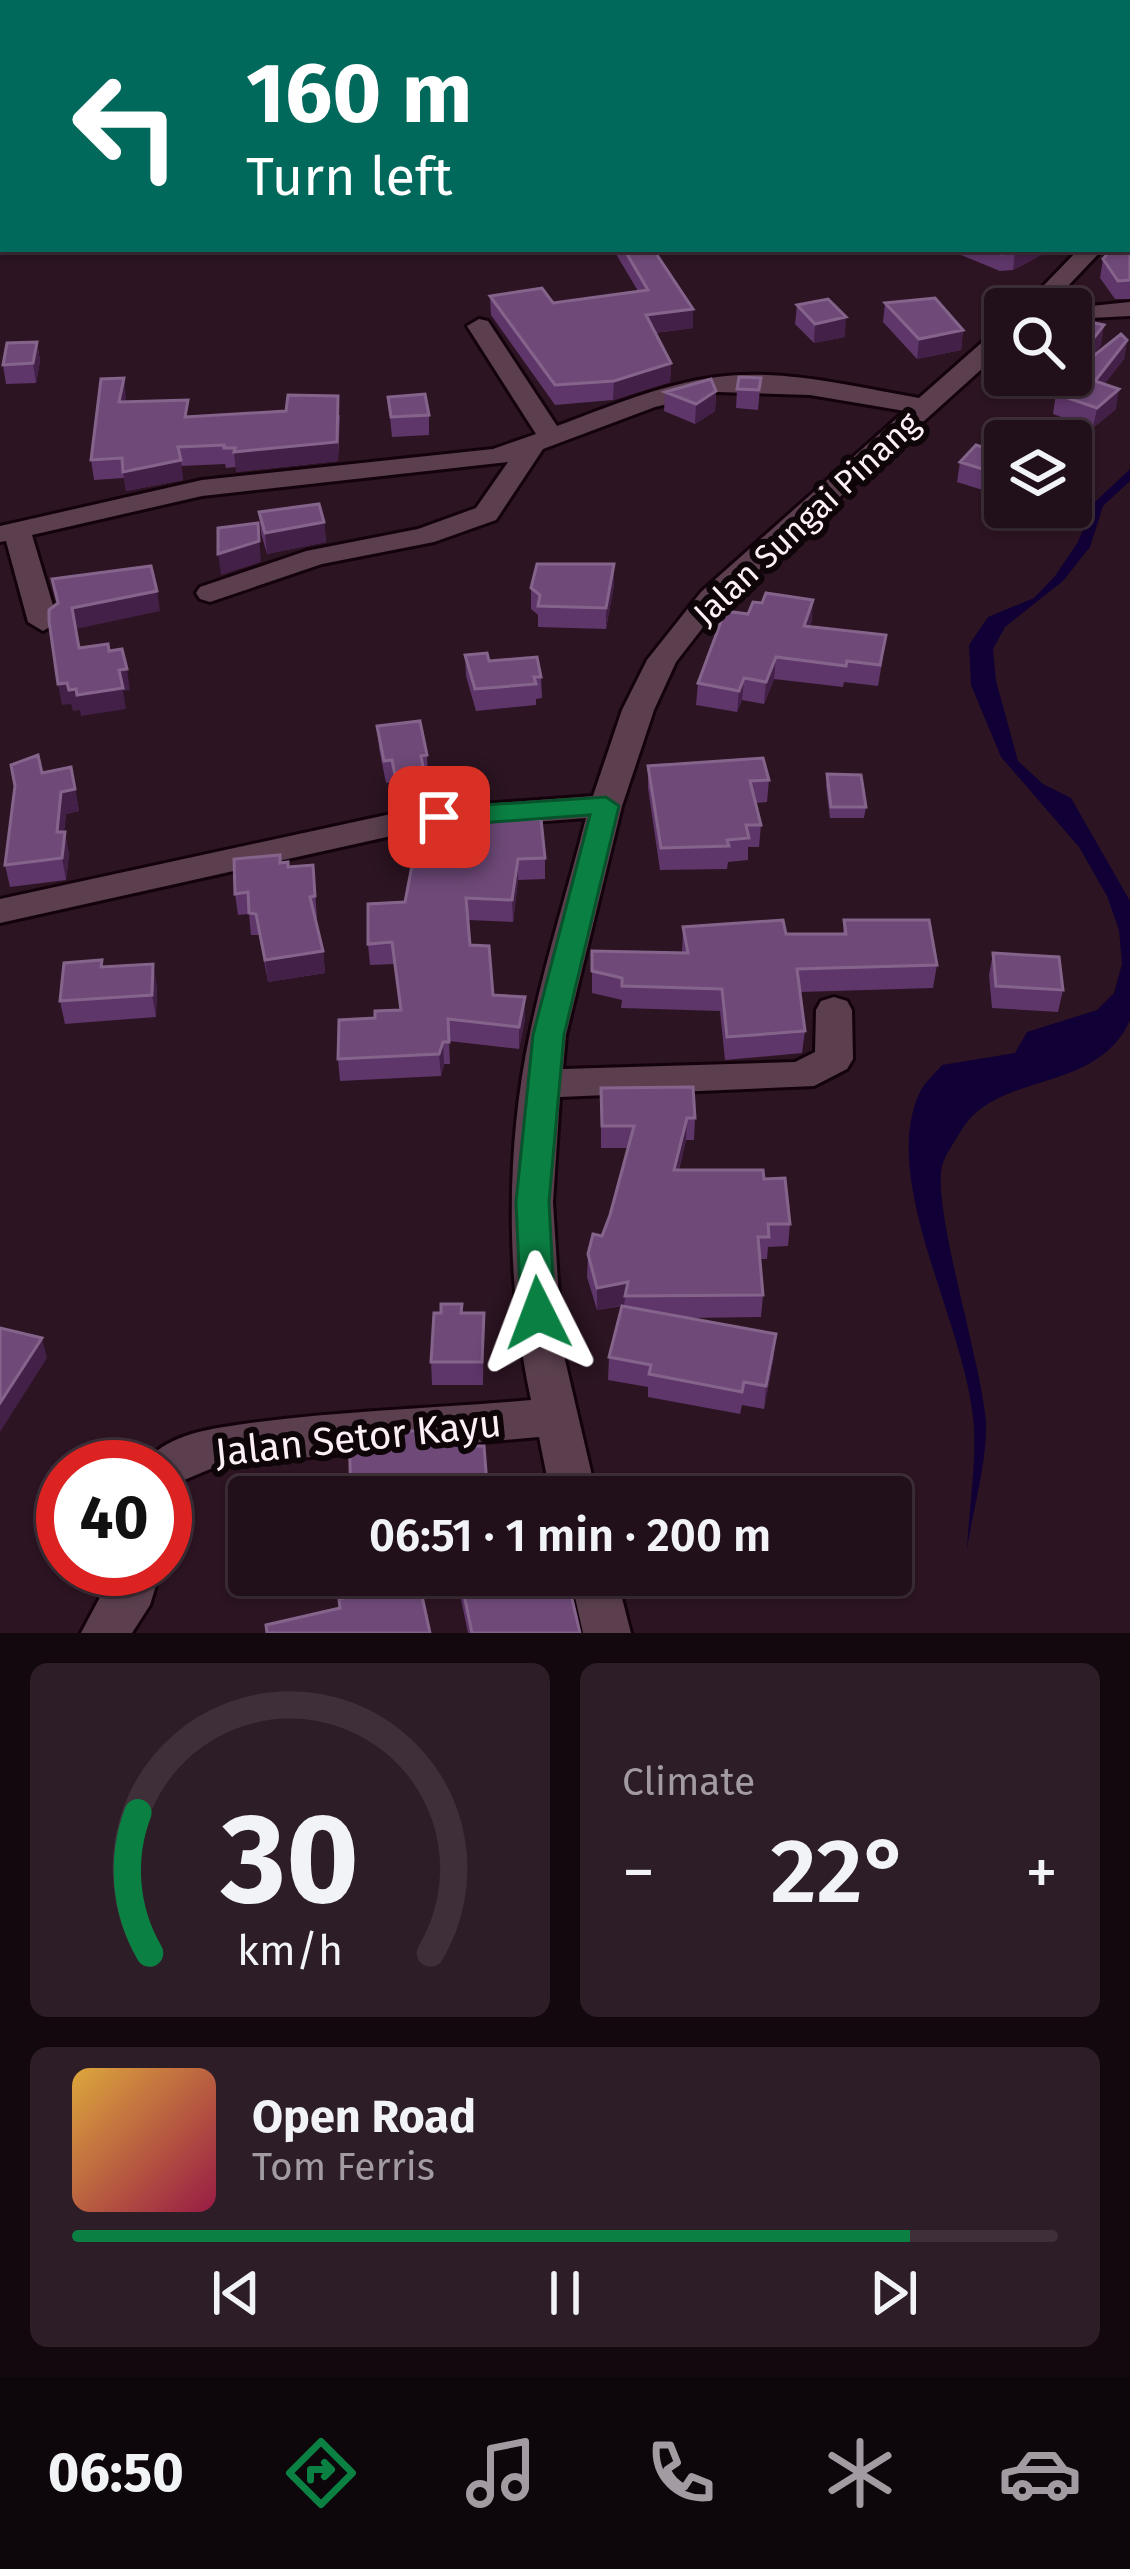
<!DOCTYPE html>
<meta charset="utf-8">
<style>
body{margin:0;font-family:"Fira Sans",sans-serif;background:#2d1d27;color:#f1f3f6;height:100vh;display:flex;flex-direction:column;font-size:45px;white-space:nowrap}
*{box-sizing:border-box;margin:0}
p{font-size:39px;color:#a29ca2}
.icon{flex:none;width:66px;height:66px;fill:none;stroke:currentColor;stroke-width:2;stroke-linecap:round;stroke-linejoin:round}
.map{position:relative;height:1633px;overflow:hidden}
.details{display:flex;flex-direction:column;gap:30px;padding:30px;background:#12080e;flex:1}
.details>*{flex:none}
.top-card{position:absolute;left:0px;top:0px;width:1131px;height:252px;box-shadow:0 3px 9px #0004,0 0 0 3px #3e2f39;background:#00695c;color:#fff;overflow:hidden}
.buttons{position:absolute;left:984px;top:288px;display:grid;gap:24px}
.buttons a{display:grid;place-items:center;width:108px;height:108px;border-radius:12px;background:#210f1a;box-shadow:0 3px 9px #0004,0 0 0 3px #3e2f39;font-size:60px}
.speed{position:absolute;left:36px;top:1440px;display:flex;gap:24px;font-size:60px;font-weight:700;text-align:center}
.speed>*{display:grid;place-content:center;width:156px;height:156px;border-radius:50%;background:#210f1a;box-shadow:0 3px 9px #0004,0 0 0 3px #3e2f39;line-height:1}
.speed .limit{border:18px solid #d22;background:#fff;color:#111}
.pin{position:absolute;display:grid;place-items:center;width:102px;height:102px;color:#fff;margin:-51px;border-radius:24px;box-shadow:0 6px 18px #0006}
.me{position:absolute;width:132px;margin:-66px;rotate:357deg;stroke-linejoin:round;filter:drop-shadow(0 0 9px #0008)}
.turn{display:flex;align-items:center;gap:42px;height:252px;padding:0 48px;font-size:54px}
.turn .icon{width:156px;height:156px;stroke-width:2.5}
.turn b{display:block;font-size:84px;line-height:102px}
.big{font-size:90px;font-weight:600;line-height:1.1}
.details .card{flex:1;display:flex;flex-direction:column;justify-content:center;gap:18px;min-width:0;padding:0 42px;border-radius:18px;background:#2d1d27}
.details .dial{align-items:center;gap:0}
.dial svg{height:312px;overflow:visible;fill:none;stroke:#3e2f39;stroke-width:7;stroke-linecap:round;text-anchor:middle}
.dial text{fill:#f1f3f6;stroke:none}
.song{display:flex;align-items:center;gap:36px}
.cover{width:144px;height:144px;border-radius:18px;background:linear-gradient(135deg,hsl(40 70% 55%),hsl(340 70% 35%))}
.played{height:12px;border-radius:6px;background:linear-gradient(90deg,#0b8043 85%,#3e2f39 85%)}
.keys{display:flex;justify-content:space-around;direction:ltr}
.heat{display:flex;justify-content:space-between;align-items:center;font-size:66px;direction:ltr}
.details .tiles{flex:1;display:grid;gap:30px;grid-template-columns:1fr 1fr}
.card:last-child{grid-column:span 2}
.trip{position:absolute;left:228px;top:1476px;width:684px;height:120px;border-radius:12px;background:#210f1a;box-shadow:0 3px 9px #0004,0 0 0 3px #3e2f39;font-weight:600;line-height:120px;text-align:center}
.tabs{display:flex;height:192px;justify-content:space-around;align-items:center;background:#0d060a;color:#a29ca2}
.tabs .icon{width:84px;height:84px}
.tabs .active{color:#0b8043}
.tabs b{font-size:54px;color:#f1f3f6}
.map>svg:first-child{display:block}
</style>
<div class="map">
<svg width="1130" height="1633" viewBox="0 0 1130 1633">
<rect width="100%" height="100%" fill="#2c1422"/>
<!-- water -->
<path fill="#110035" d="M1130 469V481L1103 506 1090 547 1063 581 1005 627 993 649 996 681 1018 761 1043 784 1071 798 1130 901V1020C1097 1095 997 1070 961 1131 955 1141 947 1152 943 1163 929 1199 983 1367 986 1423 987 1463 973 1509 967 1549 969 1509 976 1467 974 1428 968 1326 879 1184 919 1094 923 1084 934 1074 942 1065L1015 1053 1027 1032 1097 1010 1114 993 1122 964 1119 930 1107 896 1079 847 1001 757 971 685 969 645 988 617 1034 598 1055 576 1078 542 1094 503Z"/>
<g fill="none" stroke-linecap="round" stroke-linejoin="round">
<defs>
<path id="minor" d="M753 0H772L774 3H755Z
M781 0H803L805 3H783Z
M0 104H3V116H0Z
M1130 201V216L1128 217V202Z
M1079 249H1103L1046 309H1021Z
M1130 302V316L1071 319V309H1061Z
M479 319 488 321 557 426C608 407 662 384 717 377 783 368 855 387 919 398L996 330 1005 328V348L721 604 676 662 654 710 622 806 566 1035 563 1069 795 1062 815 1052 816 1010 821 1001 834 997 847 1001 852 1010 853 1059 847 1069 814 1086 560 1097 553 1202 562 1347 597 1497H551L539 1437 220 1465 165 1488V1467H144C156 1441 197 1431 224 1427 324 1411 429 1409 531 1400 506 1284 505 1150 530 1033 545 961 568 889 586 818L414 831 0 923V899L414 809 593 796 622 710 647 660 701 592 905 411 810 395 718 392 655 407 543 449 496 520 434 542 322 564 210 602 200 599 196 593 200 587 306 551 418 529 476 508 508 462 202 496 32 535 58 622 43 631 28 622 6 541 0 542V526L202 480 493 449 536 434 467 326Z
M115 1569H161L150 1605 132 1633H81Z
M570 1575H616L631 1633H583Z"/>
</defs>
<!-- minor casing -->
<use href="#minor" stroke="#13020b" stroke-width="6"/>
<!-- minor -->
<use href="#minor" fill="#5b3f4e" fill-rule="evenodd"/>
</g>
<!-- wall -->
<path fill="#5e366a" d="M1130 245V299H1115L1100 278 1103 259Z
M613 249H653L693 328 655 333 671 363 670 382 613 400 555 405 491 315 490 296 553 303 638 291Z
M962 249H1045V253L1013 270 1000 271 961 255Z
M885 303 963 330 961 350 917 359 883 322Z
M797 305 845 337 814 343 795 324Z
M1071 318 1101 345 1089 360 1127 340 1124 359 1104 384 1116 409 1093 428 1053 414 1056 394 1061 390 1063 380 1080 367 1071 365Z
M37 342 40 361 36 383 6 384 3 365Z
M124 378 125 402 190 417 340 415 338 461 236 472V467L226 468 225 464 181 466 183 480 126 491 124 478 94 480 91 460Z
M761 378 758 410 736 408 737 389Z
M716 391 715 411 695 424 664 411 665 392Z
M388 397 429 415V435L392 437Z
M1005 454V497L957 482 960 462Z
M259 512 324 522 326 542 267 554 261 533Z
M614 585 606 629 538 627V615L531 609V588Z
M813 600 810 626 883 657 878 686 844 682 843 687 774 679 764 704 742 700 737 712 696 705 698 683 748 614 762 603Z
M465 655 541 677 542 698 536 699V705L476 711 466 676Z
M377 726 427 755 428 777 424 778 425 794 396 797 393 782 386 783 379 748Z
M648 766 769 780 767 802 756 803 761 825 759 847H748V860L728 862 727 869 660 870 648 788Z
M71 767 79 811 66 814 64 832 69 854 66 880 10 887 5 865 42 773Z
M827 774 866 807 864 818H830L826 785Z
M464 822 545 858V879L518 880 513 922 468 920 470 945 493 995 525 1019 519 1049 449 1041 450 1064H444L441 1076 340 1081 338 1059 375 1018 400 1010 394 964 370 965 368 944 405 902Z
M280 863 288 867 313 865 317 918H315L323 951 325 973 268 982 259 935H251L249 914 238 915 235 894Z
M844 920 937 965 933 988 800 992 805 1031 802 1053 725 1060 720 1011 621 1008 622 1000 592 993V951L682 953 683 927 786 934H843Z
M993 953 1063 990 1058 1012 992 1008 989 975Z
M103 967 157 986 156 1017 65 1024 60 1001Z
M601 1088 695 1118 694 1140H686L679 1170 764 1179 790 1224 788 1246 768 1247 767 1259H760L763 1295 761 1317 688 1318 774 1356 764 1409 742 1405 740 1414 648 1397V1387L608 1380 609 1357 622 1306 597 1310 587 1277 588 1254 602 1236 610 1215 628 1148H601Z
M462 1313H484L483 1385H432L431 1362Z
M456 1575H545L547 1581 580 1633H468Z"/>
<!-- shaded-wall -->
<path fill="#432047" d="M1022 249H1045V253L1013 270 1015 252Z
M693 309V328L646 334V315Z
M846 317 845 337 814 343 815 324Z
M1104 325 1101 345 1083 368 1086 348Z
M963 330 961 350 917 359 919 339Z
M1127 340 1124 359 1092 401 1095 381Z
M37 342 40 361 36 383 33 363Z
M671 363 670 382 613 400 614 381Z
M124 378 126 397 122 421 119 402Z
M1119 389 1116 409 1093 428 1097 408Z
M716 391 715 411 695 424 696 404Z
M338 396V461L236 472 234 452Z
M181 460 183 480 126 491 123 472Z
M324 522 326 542 267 554 265 533Z
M258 523 261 562 221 575 218 554Z
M614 564V585L606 629V608Z
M157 591 160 611 76 629 72 608Z
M813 600 812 621 802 647 804 626Z
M776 657 774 679 764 704 766 682Z
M127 669 130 690 123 691 126 709 81 716 80 710 73 711 71 704 62 705 58 684 67 683 76 689 119 670Z
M744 678 742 700 737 712 739 691Z
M75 789 79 811 66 814 61 855 57 832 61 792Z
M65 832 69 854 66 880 62 858Z
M518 859V880L513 922 512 900Z
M323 951 325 973 268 982 265 960Z
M153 964 157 986 156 1017 152 995Z
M525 997V1019L519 1049V1027Z
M443 1042 444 1064 441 1076 439 1054Z
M687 1118 686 1140 673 1192 674 1170Z
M628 1282 624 1305 597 1310V1288Z
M776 1334 774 1356 764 1409 766 1386Z
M42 1338 47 1358 0 1432V1403Z"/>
<!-- building -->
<path fill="#6f4a79" stroke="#85648c" stroke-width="3" d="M410 0H710L713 3H414Z
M820 0H857L860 3H823Z
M954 0H979L978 3H956Z
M1045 0H1117L1121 3H1046Z
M1128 9 1130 10V109H1128Z
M1128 245H1130V280L1118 281 1103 259 1112 249H1128Z
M624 249H653L693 309 646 315 671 363 614 381 555 385 490 296 542 288 553 303 648 290Z
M991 249H1022L1015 252 1002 254Z
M935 298 963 330 919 339 885 303Z
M828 299 846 317 815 324 797 305Z
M1071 318 1104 325 1086 348 1071 344Z
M1121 334 1127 340 1095 381 1119 389 1097 408 1056 394 1070 383 1063 380Z
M37 342 33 363 3 365 7 343Z
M739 377 761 378 759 390 737 389Z
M124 378 119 402 188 400 185 417 286 411 288 395 338 396 337 442 234 452 235 448H224V445L178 447 181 460 123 472 122 458 91 460 101 379Z
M711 379 716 391 696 404 665 392Z
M425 394 429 415 391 417 388 397Z
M976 445 1005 454V476L960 462Z
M319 504 324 522 265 533 259 512Z
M258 523 259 541 218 554V528Z
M537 564H614L606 608 538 606 540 595 531 588Z
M151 566 157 591 72 608 79 648 108 644 109 651 122 649 127 669 119 670 123 688 77 695 76 689 69 690 67 683 58 684 49 621V610L58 603 52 579Z
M766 593 813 600 804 626 886 635 880 665 847 661 846 666 776 657 766 682 744 678 739 691 698 683 725 611 748 614 753 602 762 603Z
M487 653 489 661 537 657 541 677H534L536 684 475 689 465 655Z
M420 721 427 755 421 756 424 772 395 775 392 760 384 761 377 726Z
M38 755 42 773 71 767 75 789 61 792 57 832H65L62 858 5 865 15 786 11 765Z
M763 758 769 780 750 781 761 825H746L749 838 727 840 729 846 661 848 648 766Z
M827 774 861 775 866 807H831Z
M462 810 464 822 541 819 545 858 518 859 512 900 466 898 470 945 489 946 493 995 525 997 519 1027 448 1019 449 1042H443L439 1054 338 1059 339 1020 375 1018V1011L401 1010 392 942 368 944V904L405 902 422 813Z
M280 855V863L288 862V867L313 865 315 896 310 897 323 951 265 960 256 914 249 913 248 892 235 894 234 859Z
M783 920 786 934H846L844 920H929L937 965 797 969 805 1031 727 1037 722 989 622 986V978L592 971V951L688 953 683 927Z
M993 953 1059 957 1063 990 996 986Z
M102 960 101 967 153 964 152 995 60 1001 64 963Z
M693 1087 695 1118H687L674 1170H763L764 1179 785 1178 790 1224H768L769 1237H758L763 1295 625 1296 628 1282 597 1288 588 1254 593 1234 602 1236 610 1215 634 1126H602L601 1088Z
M441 1304H462L461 1313H484L482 1362H431L434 1313H441Z
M622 1306 776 1334 766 1386 744 1382 742 1392 649 1374 651 1365 609 1357Z
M0 1328 42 1338 0 1403Z
M472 1429 473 1446H484L488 1497H351L349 1433Z
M460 1575H545L547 1581H551L555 1594 570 1590 580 1633H472Z
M419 1582 430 1633H267L266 1625 340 1608 339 1599Z"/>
<!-- route -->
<path fill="#0b8043" stroke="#07532c" stroke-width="3" d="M606 797 619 806 564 1035 549 1202 555 1313 550 1323 538 1327 526 1323 521 1313 516 1202 533 1035 590 815 439 826 426 817 439 808Z"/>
<g text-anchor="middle" stroke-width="12" stroke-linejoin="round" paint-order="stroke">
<!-- street labels -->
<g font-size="33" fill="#fdeff6" stroke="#0e0509">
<text transform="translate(806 518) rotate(-43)" y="12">Jalan Sungai Pinang</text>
</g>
<!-- near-street labels -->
<g font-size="39" fill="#fdeff6" stroke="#0e0509">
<text transform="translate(358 1437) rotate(-6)" y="14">Jalan Setor Kayu</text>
</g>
</g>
</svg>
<div class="buttons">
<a><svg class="icon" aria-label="search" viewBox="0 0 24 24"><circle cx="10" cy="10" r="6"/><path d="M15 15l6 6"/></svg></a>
<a><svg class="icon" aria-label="layers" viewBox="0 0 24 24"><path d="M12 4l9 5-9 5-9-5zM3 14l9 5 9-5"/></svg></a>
</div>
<div class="speed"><div class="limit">40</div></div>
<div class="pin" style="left:439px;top:817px;background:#d93025"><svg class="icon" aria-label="arrive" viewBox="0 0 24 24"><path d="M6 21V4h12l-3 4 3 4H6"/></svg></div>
<svg class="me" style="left:538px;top:1313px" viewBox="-20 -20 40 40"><path d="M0-17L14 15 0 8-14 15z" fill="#0b8043" stroke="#fff" stroke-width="4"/></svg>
<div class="trip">06:51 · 1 min · 200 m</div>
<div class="top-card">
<div class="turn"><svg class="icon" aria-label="left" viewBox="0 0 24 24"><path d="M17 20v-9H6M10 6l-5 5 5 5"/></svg><div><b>160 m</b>Turn left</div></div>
</div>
</div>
<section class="details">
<div class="tiles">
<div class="card dial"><svg viewBox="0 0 100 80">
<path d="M14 69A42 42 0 1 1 86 69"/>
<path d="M14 69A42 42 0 0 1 11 33" stroke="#0b8043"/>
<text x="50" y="56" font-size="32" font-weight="700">30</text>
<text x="50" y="72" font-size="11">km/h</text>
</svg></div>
<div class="card"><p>Climate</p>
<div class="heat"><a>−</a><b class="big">22°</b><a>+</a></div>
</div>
<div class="card">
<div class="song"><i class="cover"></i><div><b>Open Road</b><p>Tom Ferris</p></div></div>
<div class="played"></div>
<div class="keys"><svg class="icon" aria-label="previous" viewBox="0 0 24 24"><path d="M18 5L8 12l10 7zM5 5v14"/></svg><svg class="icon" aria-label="pause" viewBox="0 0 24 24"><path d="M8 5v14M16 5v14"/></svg><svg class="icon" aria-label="next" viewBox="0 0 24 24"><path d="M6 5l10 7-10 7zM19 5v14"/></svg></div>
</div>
</div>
</section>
<nav class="tabs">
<b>06:50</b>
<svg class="icon active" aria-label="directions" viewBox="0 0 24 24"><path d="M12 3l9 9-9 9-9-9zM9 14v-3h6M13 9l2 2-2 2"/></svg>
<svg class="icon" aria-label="music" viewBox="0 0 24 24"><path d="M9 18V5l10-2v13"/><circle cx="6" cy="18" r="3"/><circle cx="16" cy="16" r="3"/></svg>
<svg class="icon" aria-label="phone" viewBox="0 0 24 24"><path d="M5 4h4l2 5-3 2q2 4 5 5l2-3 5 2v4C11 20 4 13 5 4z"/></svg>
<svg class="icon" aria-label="climate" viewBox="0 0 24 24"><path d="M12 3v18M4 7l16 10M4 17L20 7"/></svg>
<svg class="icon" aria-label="car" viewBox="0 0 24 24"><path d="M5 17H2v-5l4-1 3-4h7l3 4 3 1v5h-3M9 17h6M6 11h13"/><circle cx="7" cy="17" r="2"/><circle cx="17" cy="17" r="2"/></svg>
</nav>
